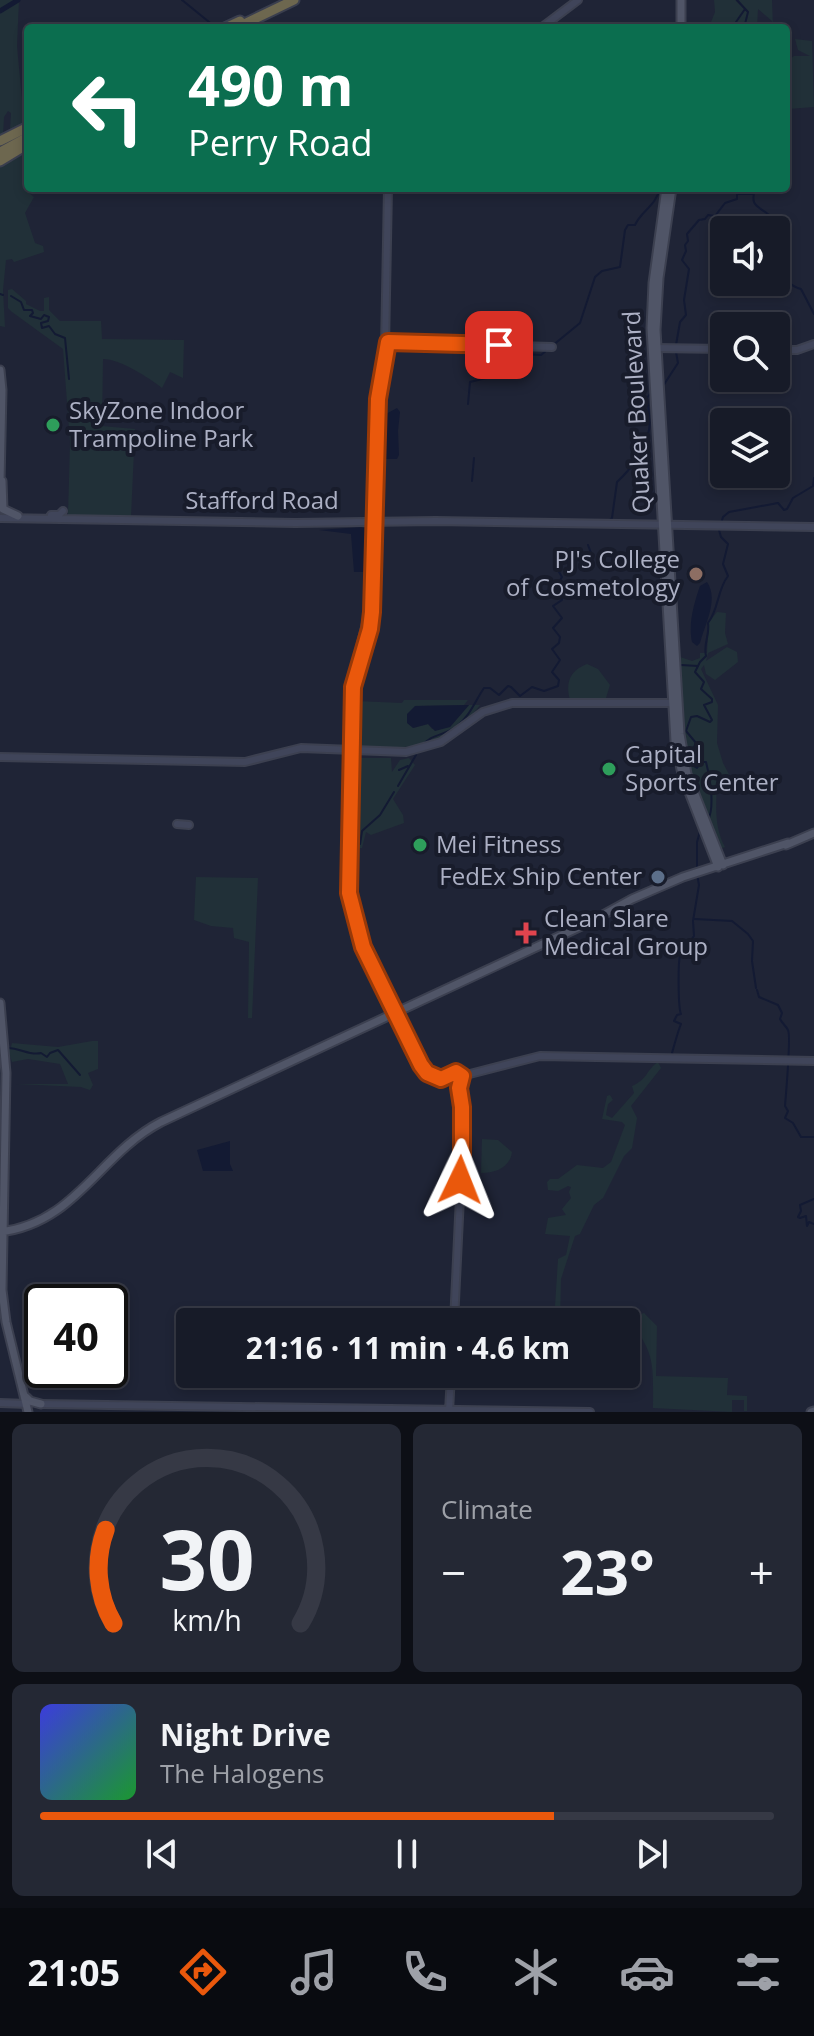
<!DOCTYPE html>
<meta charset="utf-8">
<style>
body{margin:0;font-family:"Open Sans",sans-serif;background:#242834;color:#f1f3f6;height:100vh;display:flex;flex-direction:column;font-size:30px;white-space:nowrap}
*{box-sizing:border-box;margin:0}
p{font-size:26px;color:#9ea1a8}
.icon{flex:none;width:44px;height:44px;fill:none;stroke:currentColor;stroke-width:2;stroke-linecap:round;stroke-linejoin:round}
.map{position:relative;height:1412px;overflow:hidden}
.drawer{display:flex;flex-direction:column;gap:12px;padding:12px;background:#0d0f16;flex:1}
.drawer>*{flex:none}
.banner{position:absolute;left:24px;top:24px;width:766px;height:168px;border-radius:8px;box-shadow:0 4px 12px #0003,0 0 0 2px #363945;background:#0b6e4f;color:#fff;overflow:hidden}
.fabs{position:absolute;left:710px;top:216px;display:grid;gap:16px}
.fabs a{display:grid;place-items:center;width:80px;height:80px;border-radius:8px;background:#171b28;box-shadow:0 4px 12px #0003,0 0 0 2px #363945;font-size:40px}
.speed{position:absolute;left:24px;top:1284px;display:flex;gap:16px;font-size:40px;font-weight:700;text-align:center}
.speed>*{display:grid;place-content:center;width:104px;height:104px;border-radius:50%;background:#171b28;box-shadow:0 4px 12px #0003,0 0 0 2px #363945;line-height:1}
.speed .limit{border:4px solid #111;border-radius:12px;background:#fff;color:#111}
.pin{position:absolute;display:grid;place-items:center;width:68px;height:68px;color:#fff;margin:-34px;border-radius:16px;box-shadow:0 4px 12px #0006}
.me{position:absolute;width:88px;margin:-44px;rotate:2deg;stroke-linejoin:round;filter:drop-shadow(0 0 6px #0008)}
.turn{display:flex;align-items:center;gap:28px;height:168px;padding:0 32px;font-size:36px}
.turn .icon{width:104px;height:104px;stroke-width:2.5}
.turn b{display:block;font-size:56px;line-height:68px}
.big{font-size:60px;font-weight:700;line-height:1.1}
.drawer .tile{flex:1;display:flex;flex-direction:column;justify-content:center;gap:12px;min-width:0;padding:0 28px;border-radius:12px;background:#242834}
.drawer .dial{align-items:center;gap:0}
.dial svg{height:208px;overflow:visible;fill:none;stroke:#363945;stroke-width:7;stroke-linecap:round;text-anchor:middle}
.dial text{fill:#f1f3f6;stroke:none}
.song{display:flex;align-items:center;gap:24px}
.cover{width:96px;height:96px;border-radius:12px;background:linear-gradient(135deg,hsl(240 70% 55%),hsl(130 70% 35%))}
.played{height:8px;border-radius:4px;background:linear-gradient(90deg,#ea580c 70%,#363945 70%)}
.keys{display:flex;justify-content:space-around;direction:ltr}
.heat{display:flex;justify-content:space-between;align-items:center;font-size:44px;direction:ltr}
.drawer .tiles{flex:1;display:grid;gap:12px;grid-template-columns:1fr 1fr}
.tile:last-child{grid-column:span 2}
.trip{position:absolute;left:176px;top:1308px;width:464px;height:80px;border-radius:8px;background:#171b28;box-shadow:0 4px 12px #0003,0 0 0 2px #363945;font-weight:700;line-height:80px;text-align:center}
.tabs{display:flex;height:128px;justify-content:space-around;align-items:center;background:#090b10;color:#9ea1a8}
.tabs .icon{width:56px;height:56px}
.tabs .on{color:#ea580c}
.tabs b{font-size:36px;color:#f1f3f6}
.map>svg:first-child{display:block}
</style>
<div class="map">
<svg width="814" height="1412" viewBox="0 0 814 1412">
<rect width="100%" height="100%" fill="#1f2436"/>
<!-- green -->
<path fill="#213038" d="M0 0H19L17 46 24 121 22 126 10 130 11 113 8 111 4 117 3 135 0 136Z
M714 0H735L744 9 738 0H772L773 28H770L772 21 758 9 757 28H690L711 22 715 12Z
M795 39 812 41 814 107 788 109 786 82 789 81V60L794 56H810L798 50Z
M28 150V188H32L29 193 34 197 25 213 35 243 43 246 44 252 14 262 12 259 6 260 3 290 5 327 0 326V167Z
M12 289 26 301V304L40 311H44V298L49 297V310L60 321H101L102 339 184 340 183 378 170 372 162 388C148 377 120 359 103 359L102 426 135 429 131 517 68 515 70 442 63 349 12 312 8 308V290Z
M717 612 726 613 725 633 728 644 708 653 706 661 727 647 737 652 738 662 715 680 706 674 704 665 701 669 718 705 717 743 723 763 731 778 717 783C716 805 714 827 725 847L720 849 691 770 686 745 679 660 680 657 692 661 700 658V653H707L709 622Z
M587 664 598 669 610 685 606 698 570 700C565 683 570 670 587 664Z
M404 700H468L464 705 415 706 413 728 428 724 432 729 450 727 469 705H480C450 746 402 753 355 745L356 701 402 703Z
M354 758H391L392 772 400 760 409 758 415 765 393 799 403 815 404 823 371 835 366 832 362 848H354L351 855Z
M196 877 258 878 252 1018H248L249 942 234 938 233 928 211 926 194 920Z
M92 1041H98V1069L88 1073 93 1085 90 1090 81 1087 16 1084H68L60 1064 28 1059 12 1062 7 1047H11L12 1043 58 1047Z
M658 1062 661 1068 631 1106 637 1118 632 1148 624 1156 603 1198 594 1205 580 1234 575 1236 561 1279 560 1322H554L558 1259 566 1255 570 1236 545 1234 548 1218 566 1215 562 1209 571 1198 569 1192 571 1187 568 1186 558 1191 548 1190 547 1182 550 1179H558L577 1165 603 1168 611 1162 625 1125 622 1122 602 1119 607 1096 610 1095 613 1100 608 1104 606 1115 612 1118 634 1093 632 1086C648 1079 646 1070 658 1062Z
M482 1139 498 1140 512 1152C510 1168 495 1173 481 1173Z
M634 1310 641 1314 644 1313 657 1326 656 1376 728 1378 727 1395 747 1396V1411H744V1400H732V1412L653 1408C653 1366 656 1353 628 1319Z"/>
<!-- water -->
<path fill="#131a33" d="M397 408 400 412 398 431 399 455 397 459H385L383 454 384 415Z
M361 527 366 529V568L363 572H354L351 534 319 530Z
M707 582C719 599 705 624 700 643L697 646 692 642C688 624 694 603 700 586Z
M469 705 450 727 435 731 428 724 413 728 407 723V714L415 706Z
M230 1141V1164L233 1171H203L197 1150Z"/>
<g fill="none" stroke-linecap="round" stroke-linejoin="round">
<!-- stream -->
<path stroke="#131a33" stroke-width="2" d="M182 0 214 26
M737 0 748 12 744 28
M736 28V22L745 9
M755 188C750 207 757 205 769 215L767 218 772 225 771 230
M776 273C786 276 789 287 801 289L814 314
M0 294 3 295
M11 296 21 302 24 310H32L33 313 30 316 41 319 44 315 49 317 48 321 41 323 42 328 49 326 55 334 65 338 69 379
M676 345 680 322 686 315 684 300 689 269 682 260 686 251 685 245 688 241 687 234 699 220 705 219 708 215 715 216 725 203 737 199V194H753
M663 386 678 363 676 352
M468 404 470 382 486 378 489 352 541 355 580 323 595 277 602 271 620 267 625 230 628 225H635C641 211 656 206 660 188
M472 481 474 458
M610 520 612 518 617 482C630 470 645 451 649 430 651 421 648 407 647 398L650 394
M681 665 698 666
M422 746C432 733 445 736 457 726 470 716 475 701 484 688H490L499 695 508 686 511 687 520 696 532 687 544 691 558 686 559 680 552 672 560 660 552 649 559 643 560 637 553 628 562 618 553 606 562 600 561 593 555 588 562 577 556 567 562 554 569 559 579 552 588 557 591 553 588 545
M399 770 408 766
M398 786 416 755
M708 820C715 807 710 776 706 762H701L697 768 692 765 690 755 696 743 686 731 691 717 697 716 710 722 712 720 704 705 712 702V699L701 689 704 682 695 672 700 662 706 656C703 644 710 635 708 623 719 609 717 590 728 576L723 564 728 544 721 537 719 530 723 517 729 512 778 503 784 510 787 509 793 498 813 486 814 478
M352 846 360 844 362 831 380 815 394 792
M697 868V842L701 828
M695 919 732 921 748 934 753 941 752 961 756 988
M757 990 759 997 778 1005 782 1013 780 1019C782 1023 786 1026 788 1030 791 1035 786 1094 785 1106L788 1111 785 1118 793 1123 801 1137H814
M8 1048C20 1048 30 1056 41 1053L47 1057 50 1053 58 1050 80 1075
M674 1057 672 1053C675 1043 677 1034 681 1024L674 1021 677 1015 681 1014C678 1008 678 962 680 956 683 950 690 941 694 936L693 921 699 885 697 874
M814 1199 800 1205 801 1211 798 1217 800 1218 806 1216 807 1226 809 1222 814 1224"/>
<!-- river -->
<path stroke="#131a33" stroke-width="5" d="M0 11 18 0"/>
<defs>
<path id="secondary" d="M541 28 578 0
M388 188 385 348 375 400 369 611 350 688 345 878 350 913 356 933 417 1063C426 1078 436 1082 453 1080
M385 342 552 347
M656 348 724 349
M776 350H797L814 344
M51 515H59L63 511
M0 518 295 523 436 521 814 527
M0 757 245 762 301 748 406 752 441 742 483 712 512 703H675
M177 824 189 825
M462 1076 540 1056 814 1061
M446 1078 458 1072 462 1076 460 1080
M452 1078 459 1092V1170
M454 1322 461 1176
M0 1403 28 1404
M40 1404 590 1412
M449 1412 451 1374"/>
<path id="primary" d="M681 0V28
M666 188 653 283 651 328 675 741 682 774 718 867
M672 188 659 278 656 330 680 734 687 774 723 865
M0 370 2 390 0 483
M2 481 3 509 18 516
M786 845 814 833
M0 1003 6 1073 2 1290 6 1322 28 1412
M0 1232C76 1223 99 1154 161 1122L590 922 632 899 683 877 788 843
M26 1397 30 1401 41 1404
M811 1412 814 1411"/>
<path id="highway" d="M225 28 240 21
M236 28 294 0
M0 141 28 127
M0 152 28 137
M0 161 28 144"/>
</defs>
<!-- secondary casing -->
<use href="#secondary" stroke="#3c4050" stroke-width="10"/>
<!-- primary casing -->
<use href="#primary" stroke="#3c4050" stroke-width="11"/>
<!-- highway casing -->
<use href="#highway" stroke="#3a3e4e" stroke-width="13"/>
<!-- secondary -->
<use href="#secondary" stroke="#40455a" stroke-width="6"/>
<!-- primary -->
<use href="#primary" stroke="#505567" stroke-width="7"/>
<!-- highway -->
<use href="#highway" stroke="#6d674f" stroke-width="9"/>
</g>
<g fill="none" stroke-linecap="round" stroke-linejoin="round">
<defs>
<path id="route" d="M460 1180 462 1174V1107L459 1088 462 1076 456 1072 441 1079 427 1073 421 1065 363 947 349 893 353 687 370 629 372 612 378 399 388 342 499 345"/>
</defs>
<!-- route casing -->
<use href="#route" stroke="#983908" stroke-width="20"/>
<!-- route -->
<use href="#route" stroke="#ea580c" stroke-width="14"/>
</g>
<!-- markers -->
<g fill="#2e9e5b" stroke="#181c2b" stroke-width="3">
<circle cx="53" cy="425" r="8"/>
<circle cx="609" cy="769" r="8"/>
<circle cx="420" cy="845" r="8"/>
</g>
<circle fill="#8d6e63" stroke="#181c2b" stroke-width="3" cx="696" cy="574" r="8"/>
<circle fill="#5c6f8a" stroke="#181c2b" stroke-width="3" cx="658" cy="877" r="8"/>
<path fill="#e0444e" stroke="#181c2b" stroke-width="3" d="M522 921h8v8h8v8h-8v8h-8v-8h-8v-8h8z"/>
<g text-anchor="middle" stroke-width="8" stroke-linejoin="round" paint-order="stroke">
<!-- poi labels -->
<g font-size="24" fill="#acb0c4" stroke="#181c2b" text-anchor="start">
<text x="69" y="419">SkyZone Indoor<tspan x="69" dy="28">Trampoline Park</tspan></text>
<text x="680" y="568" text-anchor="end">PJ's College<tspan x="680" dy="28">of Cosmetology</tspan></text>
<text x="625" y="763">Capital<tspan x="625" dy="28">Sports Center</tspan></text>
<text x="436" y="853">Mei Fitness</text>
<text x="642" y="885" text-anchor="end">FedEx Ship Center</text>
<text x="544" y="927">Clean Slare<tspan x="544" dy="28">Medical Group</tspan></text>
</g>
<!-- street labels -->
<g font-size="24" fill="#acb0c4" stroke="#181c2b">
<text transform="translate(637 412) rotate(-93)" y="8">Quaker Boulevard</text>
<text x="262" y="509">Stafford Road</text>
</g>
</g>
</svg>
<div class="fabs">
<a><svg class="icon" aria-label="sound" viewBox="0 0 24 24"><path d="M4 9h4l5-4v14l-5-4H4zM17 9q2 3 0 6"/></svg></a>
<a><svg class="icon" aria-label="search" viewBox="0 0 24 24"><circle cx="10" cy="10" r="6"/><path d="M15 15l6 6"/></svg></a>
<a><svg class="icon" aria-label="layers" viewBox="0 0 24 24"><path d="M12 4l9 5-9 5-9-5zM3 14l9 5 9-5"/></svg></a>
</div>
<div class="speed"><div class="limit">40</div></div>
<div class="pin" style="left:499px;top:345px;background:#d93025"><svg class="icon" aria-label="arrive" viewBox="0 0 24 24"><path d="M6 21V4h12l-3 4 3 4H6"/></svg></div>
<svg class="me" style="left:460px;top:1180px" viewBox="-20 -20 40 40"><path d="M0-17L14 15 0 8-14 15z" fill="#ea580c" stroke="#fff" stroke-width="4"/></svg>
<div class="trip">21:16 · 11 min · 4.6 km</div>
<div class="banner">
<div class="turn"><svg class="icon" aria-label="left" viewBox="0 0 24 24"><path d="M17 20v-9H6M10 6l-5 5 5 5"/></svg><div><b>490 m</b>Perry Road</div></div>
</div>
</div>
<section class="drawer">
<div class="tiles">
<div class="tile dial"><svg viewBox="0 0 100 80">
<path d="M14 69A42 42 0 1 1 86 69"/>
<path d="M14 69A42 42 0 0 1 11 33" stroke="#ea580c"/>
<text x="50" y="56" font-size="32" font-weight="700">30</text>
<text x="50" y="72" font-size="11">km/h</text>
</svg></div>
<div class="tile"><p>Climate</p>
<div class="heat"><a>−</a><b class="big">23°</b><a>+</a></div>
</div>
<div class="tile">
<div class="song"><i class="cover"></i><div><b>Night Drive</b><p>The Halogens</p></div></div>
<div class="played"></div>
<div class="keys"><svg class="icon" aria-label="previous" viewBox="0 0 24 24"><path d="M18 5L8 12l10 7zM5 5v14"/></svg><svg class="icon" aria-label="pause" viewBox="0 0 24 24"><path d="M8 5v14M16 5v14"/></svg><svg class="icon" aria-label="next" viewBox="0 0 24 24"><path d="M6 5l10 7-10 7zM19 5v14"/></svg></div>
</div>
</div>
</section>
<nav class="tabs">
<b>21:05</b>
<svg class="icon on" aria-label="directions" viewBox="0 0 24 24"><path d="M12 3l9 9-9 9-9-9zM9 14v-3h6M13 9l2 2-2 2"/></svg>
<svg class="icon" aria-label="music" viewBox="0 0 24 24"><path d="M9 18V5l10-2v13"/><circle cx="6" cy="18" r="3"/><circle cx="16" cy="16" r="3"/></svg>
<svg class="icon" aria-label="phone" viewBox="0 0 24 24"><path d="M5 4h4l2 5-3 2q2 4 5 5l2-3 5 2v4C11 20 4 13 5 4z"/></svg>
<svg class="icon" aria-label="climate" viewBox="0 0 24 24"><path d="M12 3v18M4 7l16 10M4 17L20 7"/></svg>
<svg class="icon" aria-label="car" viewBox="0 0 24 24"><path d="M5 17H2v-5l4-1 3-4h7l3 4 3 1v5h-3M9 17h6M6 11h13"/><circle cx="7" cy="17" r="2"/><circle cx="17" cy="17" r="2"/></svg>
<svg class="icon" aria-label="filters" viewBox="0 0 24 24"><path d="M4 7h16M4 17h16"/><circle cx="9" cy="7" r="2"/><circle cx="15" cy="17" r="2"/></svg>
</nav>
